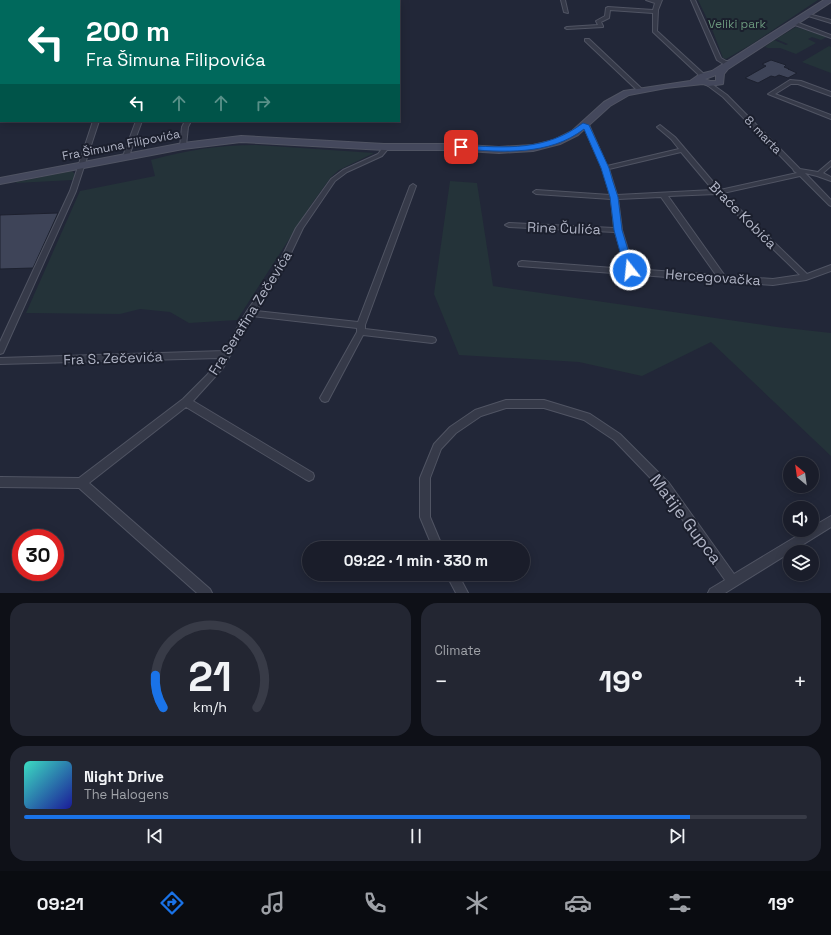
<!DOCTYPE html>
<meta charset="utf-8">
<style>
body{margin:0;font-family:"Space Grotesk",sans-serif;background:#232632;color:#f1f3f6;height:100vh;display:flex;flex-direction:column;font-size:15px;white-space:nowrap}
*{box-sizing:border-box;margin:0}
p{font-size:13px;color:#9fa2a8}
.icon{flex:none;width:22px;height:22px;fill:none;stroke:currentColor;stroke-width:2;stroke-linecap:round;stroke-linejoin:round}
.map{position:relative;height:593px;overflow:hidden}
.details{display:flex;flex-direction:column;gap:10px;padding:10px;background:#0e1017;flex:1}
.details>*{flex:none}
.banner{position:absolute;left:0px;top:0px;width:400px;height:122px;box-shadow:0 2px 10px #0003,0 0 0 1px #383b47;background:#00695c;color:#fff;overflow:hidden}
.needle{width:26px;rotate:331deg}
.buttons{position:absolute;left:783px;top:457px;display:grid;gap:8px}
.buttons a{display:grid;place-items:center;width:36px;height:36px;border-radius:50%;background:#1a1d2a;box-shadow:0 2px 10px #0003,0 0 0 1px #383b47;font-size:20px}
.speed{position:absolute;left:12px;top:529px;display:flex;gap:8px;font-size:20px;font-weight:700;text-align:center}
.speed>*{display:grid;place-content:center;width:52px;height:52px;border-radius:50%;background:#1a1d2a;box-shadow:0 2px 10px #0003,0 0 0 1px #383b47;line-height:1}
.speed .limit{border:6px solid #d22;background:#fff;color:#111}
.pin{position:absolute;display:grid;place-items:center;width:34px;height:34px;color:#fff;margin:-17px;border-radius:8px;box-shadow:0 2px 6px #0006}
.me{position:absolute;width:44px;margin:-22px;rotate:344deg;stroke-linejoin:round;filter:drop-shadow(0 0 3px #0008)}
.turn{display:flex;align-items:center;gap:14px;height:84px;padding:0 20px;font-size:18px}
.turn .icon{width:52px;height:52px;stroke-width:2.5}
.turn b{display:block;font-size:28px;line-height:34px}
.lanes{display:flex;align-items:center;height:38px;padding:0 20px;background:#0003;justify-content:center;gap:20px;direction:ltr}
.lanes .off{opacity:.35}
.big{font-size:30px;font-weight:600;line-height:1.1}
.details .widget{flex:1;display:flex;flex-direction:column;justify-content:center;gap:6px;min-width:0;padding:0 14px;border-radius:16px;background:#232632}
.details .dial{align-items:center;gap:0}
.dial svg{height:104px;overflow:visible;fill:none;stroke:#383b47;stroke-width:7;stroke-linecap:round;text-anchor:middle}
.dial text{fill:#f1f3f6;stroke:none}
.song{display:flex;align-items:center;gap:12px}
.cover{width:48px;height:48px;border-radius:6px;background:linear-gradient(135deg,hsl(170 70% 55%),hsl(240 70% 35%))}
.played{height:4px;border-radius:2px;background:linear-gradient(90deg,#1a73e8 85%,#383b47 85%)}
.keys{display:flex;justify-content:space-around;direction:ltr}
.heat{display:flex;justify-content:space-between;align-items:center;font-size:22px;direction:ltr}
.details .tiles{flex:1;display:grid;gap:10px;grid-template-columns:1fr 1fr}
.widget:last-child{grid-column:span 2}
.trip{position:absolute;left:302px;top:541px;width:228px;height:40px;border-radius:20px;background:#1a1d2a;box-shadow:0 2px 10px #0003,0 0 0 1px #383b47;font-weight:600;line-height:40px;text-align:center}
.tab-bar{display:flex;height:64px;justify-content:space-around;align-items:center;background:#0a0c11;color:#9fa2a8}
.tab-bar .icon{width:28px;height:28px}
.tab-bar .selected{color:#1a73e8}
.tab-bar b{font-size:18px;color:#f1f3f6}
.map>svg:first-child{display:block}
</style>
<div class="map">
<svg width="831" height="593" viewBox="0 0 831 593">
<rect width="100%" height="100%" fill="#222738"/>
<!-- green -->
<path fill="#243339" d="M698 0H818L752 44 726 59 723 58 712 29Z
M796 27 827 37 821 40 812 37 808 39 816 43 796 54 780 48H768L765 47 774 40 786 45 788 44 776 39Z
M829 46 831 47V73L802 62Z
M257 145 374 153 339 170 331 177 313 202 237 320 189 323 170 312 140 309 120 314 26 313 80 191 155 176 151 160C188 150 218 145 257 145Z
M72 171 75 174 73 180 16 183 17 182Z
M450 181 477 183 493 286 777 327 831 333V456L711 342 642 376 579 362 459 355 434 294Z"/>
<!-- building -->
<path fill="#3e4458" stroke="#1d212f" d="M771 60 786 65 784 67 789 69H788L797 73 788 78 779 75 775 77 771 76 758 83 745 78 766 66 762 64Z
M58 213 33 268 0 269V215Z"/>
<g fill="none" stroke-linecap="round" stroke-linejoin="round">
<defs>
<path id="street" d="M60 0H65L60 1Z
M289 0H295L289 1Z
M561 0H565L568 13 564 12Z
M646 0H662L658 10 657 31 705 75V77H701L653 32V13L610 10 609 18 601 22 603 26V27L567 29 565 28 567 27 598 25 596 21 605 16 606 8 608 7 653 10 655 3Z
M691 0H695L721 58 726 61H736V63L725 65 717 60Z
M805 13 831 20V23L805 15Z
M792 22H796L831 35V38L792 24Z
M0 34H1V36H0Z
M585 39H589L642 89V91H638L585 41Z
M1 63V68L0 69V64Z
M1 72V77L0 78V73Z
M790 80 801 81 831 92V96L798 84H791L775 94 831 115V119L768 94Z
M709 82 727 95 800 169 818 172 831 161V166L823 173 831 177V181L817 176 805 173 831 200V206L829 205 800 176 723 193 807 274 831 265V271L806 280 773 285 519 266 518 264 519 262 522 261 626 269 615 232 509 227 505 225 509 223 614 228 611 199 536 194 533 192 536 190 610 195 602 168 583 125 584 124H588L589 125 607 166 679 149 671 139 658 128 657 127 660 125 675 137 720 190 797 173 794 171 793 169 723 97 707 85V83ZM681 152 713 190 617 195 609 169ZM716 194 800 275 773 279 725 276 668 196ZM661 197 716 275 634 269 622 230 618 199Z
M93 121H99L76 191 4 351 3 353 0 354V342L70 191Z
M136 121H142L129 156 126 158 124 157 123 156Z
M185 121H191L188 127 186 146 183 148 180 146 182 127Z
M384 145 387 147V150L382 156 347 172 335 181 303 228 283 270 256 311 358 322 410 186 413 184 416 186 365 325V329L432 337 435 338 436 340 435 342 432 343 363 335 328 401 325 402 322 401 320 398 357 332V328L252 316 223 368 193 401 313 473 314 476 313 479 309 481 305 479 186 407 89 483 210 589 212 593H197L79 488 0 487V477L79 478 183 399 207 375 220 358 0 364V358L224 351 247 311 276 269 296 228 331 179 343 170 378 154 381 150 382 146Z
M506 400H544L590 414 620 434 669 483 734 574 807 530H812V527L831 516V527L725 593H708L710 589 725 580 661 489 614 440 584 420 544 408H506L481 416 456 433 441 449 430 478V517L443 548H433L420 517V478L434 444 450 427 475 410Z
M446 574H458L468 593H456Z"/>
<path id="secondary" d="M824 0H831V2L728 69 724 74 723 84 709 86 703 84 666 88 629 95 610 106 578 135 560 144 533 151 499 153 450 150H384L241 142 183 149 0 184V178L183 143 241 136 384 144H450L499 147 533 145 554 140 572 131 604 102 624 91 690 81 700 74 712 71ZM716 75V81H710L705 79Z"/>
</defs>
<!-- street casing -->
<use href="#street" stroke="#505463" stroke-width="2"/>
<!-- secondary casing -->
<use href="#secondary" stroke="#505463" stroke-width="2"/>
<!-- street -->
<use href="#street" fill="#363a49" fill-rule="evenodd"/>
<!-- secondary -->
<use href="#secondary" fill="#44485c" fill-rule="evenodd"/>
</g>
<!-- route -->
<path fill="#1a73e8" stroke="#114b97" d="M583 123 589 125 609 168 613 182 618 197 622 230 634 270 633 273H630L625 270 614 230 610 197 601 168 584 129C549 156 503 152 461 149L458 147 461 145C506 148 546 151 583 123Z"/>
<g text-anchor="middle" stroke-width="4" stroke-linejoin="round" paint-order="stroke">
<!-- far-park labels -->
<g font-size="12" fill="#69957b" stroke="#1b1f2d">
<text x="737" y="28">Veliki park</text>
</g>
<!-- far-street labels -->
<g font-size="12" fill="#b0b4c5" stroke="#1b1f2d">
<text transform="translate(763 135) rotate(46)" y="4">8. marta</text>
<text transform="translate(121 145) rotate(-11)" y="4">Fra Šimuna Filipovića</text>
</g>
<!-- street labels -->
<g font-size="14" fill="#b0b4c5" stroke="#1b1f2d">
<text transform="translate(743 215) rotate(45)" y="5">Braće Kobića</text>
<text transform="translate(564 228) rotate(2)" y="5">Rine Čulića</text>
<text transform="translate(713 277) rotate(4)" y="5">Hercegovačka</text>
<text transform="translate(250 313) rotate(-58)" y="5">Fra Serafina Zečevića</text>
<text transform="translate(113 358) rotate(-2)" y="5">Fra S. Zečevića</text>
</g>
<!-- near-street labels -->
<g font-size="17" fill="#b0b4c5" stroke="#1b1f2d">
<text transform="translate(686 519) rotate(53)" y="6">Matije Gupca</text>
</g>
</g>
</svg>
<div class="buttons">
<a><svg class="needle" viewBox="-14 -14 28 28"><path d="M0-13l5 13h-10z" fill="#e53935"/><path d="M0 13l5-13h-10z" fill="#9fa2a8"/></svg></a>
<a><svg class="icon" aria-label="sound" viewBox="0 0 24 24"><path d="M4 9h4l5-4v14l-5-4H4zM17 9q2 3 0 6"/></svg></a>
<a><svg class="icon" aria-label="layers" viewBox="0 0 24 24"><path d="M12 4l9 5-9 5-9-5zM3 14l9 5 9-5"/></svg></a>
</div>
<div class="speed"><div class="limit">30</div></div>
<div class="pin" style="left:461px;top:147px;background:#d93025"><svg class="icon" aria-label="arrive" viewBox="0 0 24 24"><path d="M6 21V4h12l-3 4 3 4H6"/></svg></div>
<svg class="me" style="left:630px;top:270px" viewBox="-20 -20 40 40"><circle r="17" fill="#1a73e8" stroke="#fff" stroke-width="3"/><path d="M0-11L8 9 0 5-8 9z" fill="#fff"/></svg>
<div class="trip">09:22 · 1 min · 330 m</div>
<div class="banner">
<div class="turn"><svg class="icon" aria-label="left" viewBox="0 0 24 24"><path d="M17 20v-9H6M10 6l-5 5 5 5"/></svg><div><b>200 m</b>Fra Šimuna Filipovića</div></div>
<div class="lanes"><svg class="icon" aria-label="left" viewBox="0 0 24 24"><path d="M17 20v-9H6M10 6l-5 5 5 5"/></svg><svg class="icon off" aria-label="ahead" viewBox="0 0 24 24"><path d="M12 20V5M6 11l6-6 6 6"/></svg><svg class="icon off" aria-label="ahead" viewBox="0 0 24 24"><path d="M12 20V5M6 11l6-6 6 6"/></svg><svg class="icon off" aria-label="right" viewBox="0 0 24 24"><path d="M7 20v-9h11M14 6l5 5-5 5"/></svg></div>
</div>
</div>
<section class="details">
<div class="tiles">
<div class="widget dial"><svg viewBox="0 0 100 80">
<path d="M14 69A42 42 0 1 1 86 69"/>
<path d="M14 69A42 42 0 0 1 8 44" stroke="#1a73e8"/>
<text x="50" y="56" font-size="32" font-weight="700">21</text>
<text x="50" y="72" font-size="11">km/h</text>
</svg></div>
<div class="widget"><p>Climate</p>
<div class="heat"><a>−</a><b class="big">19°</b><a>+</a></div>
</div>
<div class="widget">
<div class="song"><i class="cover"></i><div><b>Night Drive</b><p>The Halogens</p></div></div>
<div class="played"></div>
<div class="keys"><svg class="icon" aria-label="previous" viewBox="0 0 24 24"><path d="M18 5L8 12l10 7zM5 5v14"/></svg><svg class="icon" aria-label="pause" viewBox="0 0 24 24"><path d="M8 5v14M16 5v14"/></svg><svg class="icon" aria-label="next" viewBox="0 0 24 24"><path d="M6 5l10 7-10 7zM19 5v14"/></svg></div>
</div>
</div>
</section>
<nav class="tab-bar">
<b>09:21</b>
<svg class="icon selected" aria-label="directions" viewBox="0 0 24 24"><path d="M12 3l9 9-9 9-9-9zM9 14v-3h6M13 9l2 2-2 2"/></svg>
<svg class="icon" aria-label="music" viewBox="0 0 24 24"><path d="M9 18V5l10-2v13"/><circle cx="6" cy="18" r="3"/><circle cx="16" cy="16" r="3"/></svg>
<svg class="icon" aria-label="phone" viewBox="0 0 24 24"><path d="M5 4h4l2 5-3 2q2 4 5 5l2-3 5 2v4C11 20 4 13 5 4z"/></svg>
<svg class="icon" aria-label="climate" viewBox="0 0 24 24"><path d="M12 3v18M4 7l16 10M4 17L20 7"/></svg>
<svg class="icon" aria-label="car" viewBox="0 0 24 24"><path d="M5 17H2v-5l4-1 3-4h7l3 4 3 1v5h-3M9 17h6M6 11h13"/><circle cx="7" cy="17" r="2"/><circle cx="17" cy="17" r="2"/></svg>
<svg class="icon" aria-label="filters" viewBox="0 0 24 24"><path d="M4 7h16M4 17h16"/><circle cx="9" cy="7" r="2"/><circle cx="15" cy="17" r="2"/></svg>
<b>19°</b>
</nav>
